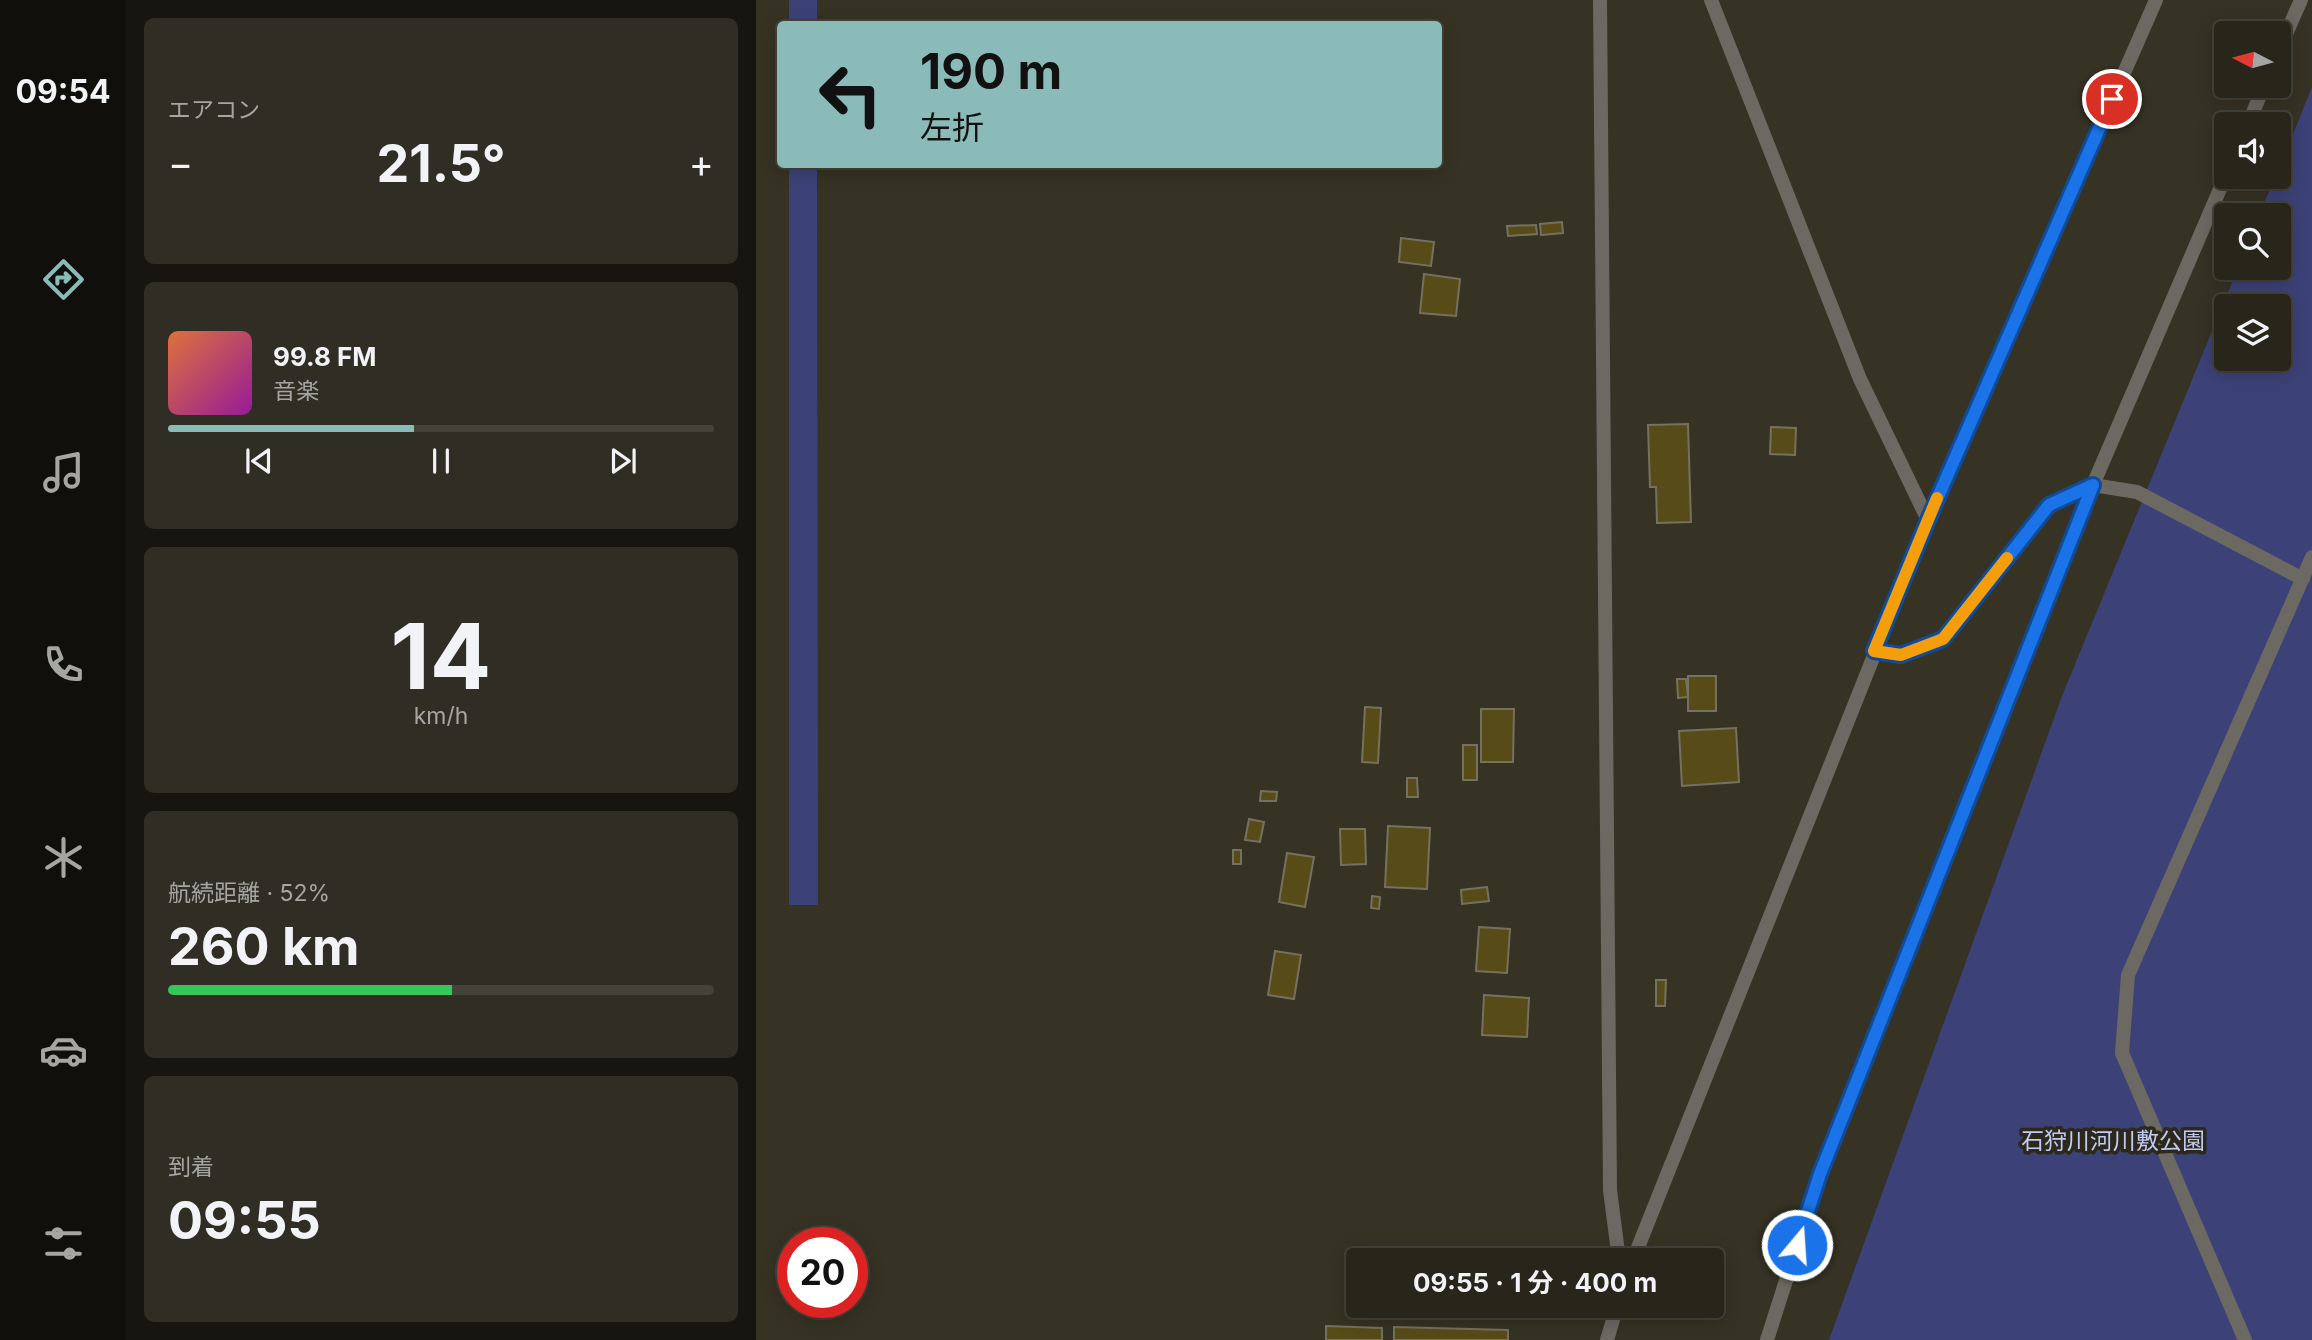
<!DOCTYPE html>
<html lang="ja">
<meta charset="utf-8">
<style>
body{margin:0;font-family:Inter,"Noto Sans JP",sans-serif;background:#302e24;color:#f1f3f6;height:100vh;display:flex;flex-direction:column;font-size:26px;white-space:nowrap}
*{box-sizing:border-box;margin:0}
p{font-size:23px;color:#a5a5a3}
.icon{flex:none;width:38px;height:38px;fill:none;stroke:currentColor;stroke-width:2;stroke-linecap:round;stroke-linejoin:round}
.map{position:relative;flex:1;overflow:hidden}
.sheet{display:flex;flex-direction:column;gap:18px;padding:18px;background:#16150f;width:630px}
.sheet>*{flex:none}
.guide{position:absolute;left:21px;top:21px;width:665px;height:147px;border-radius:7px;box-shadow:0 4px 18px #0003,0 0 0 2px #44433a;background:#8bbbb9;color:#111;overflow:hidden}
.needle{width:46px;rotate:276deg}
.fabs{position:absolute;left:1458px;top:21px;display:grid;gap:14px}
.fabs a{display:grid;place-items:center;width:77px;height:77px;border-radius:7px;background:#28261b;box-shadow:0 4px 18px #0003,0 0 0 2px #44433a;font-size:35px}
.speed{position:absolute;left:21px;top:1227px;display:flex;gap:14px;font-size:35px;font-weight:700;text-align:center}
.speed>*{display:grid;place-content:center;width:91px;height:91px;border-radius:50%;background:#28261b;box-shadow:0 4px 18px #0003,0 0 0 2px #44433a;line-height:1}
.speed .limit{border:10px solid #d22;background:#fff;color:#111}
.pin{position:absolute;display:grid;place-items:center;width:60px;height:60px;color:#fff;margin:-30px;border:4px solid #fff;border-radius:50%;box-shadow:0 2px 7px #0007}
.me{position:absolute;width:77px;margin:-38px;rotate:18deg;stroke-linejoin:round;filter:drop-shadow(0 0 5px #0008)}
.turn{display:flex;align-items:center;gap:24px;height:147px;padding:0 28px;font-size:32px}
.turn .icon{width:91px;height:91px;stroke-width:2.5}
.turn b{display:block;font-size:49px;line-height:60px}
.big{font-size:52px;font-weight:700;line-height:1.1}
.sheet .card{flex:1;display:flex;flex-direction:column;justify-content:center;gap:10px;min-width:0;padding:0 24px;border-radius:10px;background:#302e24}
.sheet .dial{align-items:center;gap:0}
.dial b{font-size:91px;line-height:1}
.song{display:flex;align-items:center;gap:21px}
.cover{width:84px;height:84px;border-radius:10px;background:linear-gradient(135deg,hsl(20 70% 55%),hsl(300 70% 35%))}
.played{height:7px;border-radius:4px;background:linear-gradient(90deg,#8bbbb9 45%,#44433a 45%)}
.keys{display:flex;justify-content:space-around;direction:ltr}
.heat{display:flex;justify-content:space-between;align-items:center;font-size:38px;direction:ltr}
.charge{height:10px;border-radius:5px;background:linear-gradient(90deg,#34c759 52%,#44433a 0)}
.trip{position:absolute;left:590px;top:1248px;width:378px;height:70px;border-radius:7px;background:#28261b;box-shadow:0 4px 18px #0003,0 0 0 2px #44433a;font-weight:700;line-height:70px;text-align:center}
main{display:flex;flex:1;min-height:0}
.menu{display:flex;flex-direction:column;width:126px;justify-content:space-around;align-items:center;background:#100f0b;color:#a5a5a3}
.menu .icon{width:49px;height:49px}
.menu .on{color:#8bbbb9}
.menu b{font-size:32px;color:#f1f3f6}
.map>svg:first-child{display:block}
</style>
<main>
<nav class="menu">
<b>09:54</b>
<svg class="icon on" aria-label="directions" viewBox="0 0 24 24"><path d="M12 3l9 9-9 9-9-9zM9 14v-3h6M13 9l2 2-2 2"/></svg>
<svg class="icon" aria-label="music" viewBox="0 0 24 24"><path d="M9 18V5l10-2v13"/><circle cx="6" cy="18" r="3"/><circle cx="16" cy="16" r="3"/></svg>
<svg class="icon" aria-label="phone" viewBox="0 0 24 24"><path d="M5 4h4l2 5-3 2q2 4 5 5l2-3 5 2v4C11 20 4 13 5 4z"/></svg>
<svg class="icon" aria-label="climate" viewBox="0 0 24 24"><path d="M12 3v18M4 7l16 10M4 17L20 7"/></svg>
<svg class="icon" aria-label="car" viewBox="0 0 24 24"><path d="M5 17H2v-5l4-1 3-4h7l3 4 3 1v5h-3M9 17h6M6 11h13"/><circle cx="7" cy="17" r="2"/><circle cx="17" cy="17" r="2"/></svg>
<svg class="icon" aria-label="filters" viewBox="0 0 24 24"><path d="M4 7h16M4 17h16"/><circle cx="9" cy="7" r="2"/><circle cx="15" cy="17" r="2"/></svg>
</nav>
<section class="sheet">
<div class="card"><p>エアコン</p>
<div class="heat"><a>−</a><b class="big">21.5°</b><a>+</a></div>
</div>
<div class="card">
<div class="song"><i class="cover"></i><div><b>99.8 FM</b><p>音楽</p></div></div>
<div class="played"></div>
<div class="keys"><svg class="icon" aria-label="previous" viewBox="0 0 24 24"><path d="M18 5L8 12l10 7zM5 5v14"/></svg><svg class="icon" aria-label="pause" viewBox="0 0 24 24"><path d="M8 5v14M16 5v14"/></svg><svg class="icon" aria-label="next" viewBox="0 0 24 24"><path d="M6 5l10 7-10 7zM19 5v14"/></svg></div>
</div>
<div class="card dial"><b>14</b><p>km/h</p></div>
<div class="card"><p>航続距離 · 52%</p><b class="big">260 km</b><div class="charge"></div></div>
<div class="card"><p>到着</p><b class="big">09:55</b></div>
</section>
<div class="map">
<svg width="1556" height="1340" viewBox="0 0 1556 1340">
<rect width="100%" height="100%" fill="#363224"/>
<!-- green -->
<path fill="#3c4277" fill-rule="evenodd" d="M33 0H61V24H33Z
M1556 87V1340H1073L1306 696 1482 268H1522V215H1503L1519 177H1522L1523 169ZM1470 306H1522V359H1470Z
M33 165H61L62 905H33Z"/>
<!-- building -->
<path fill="#574b17" stroke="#757160" stroke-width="2" d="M806 222 807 233 785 235 784 224Z
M780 225 781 234 752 236 751 226Z
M645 238 678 242 675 266 643 262Z
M668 274 704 279 700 316 664 313Z
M932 424 935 522 901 523 900 487H894L892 425Z
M1015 427 1040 428 1039 455 1014 454Z
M932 676H960V711H932Z
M921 679H930L932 697 922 698Z
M609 707 625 708 622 763 606 762Z
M725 709H758L757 762H725Z
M980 728 983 782 926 786 923 731Z
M707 745H721V780H707Z
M651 778H661L662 797H651Z
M505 791 521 792 520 801H504Z
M493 819 508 822 504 842 489 840Z
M632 826 674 828 671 889 629 887Z
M584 829H609L610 864 585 865Z
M477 850H485V864H477Z
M531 853 558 857 549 907 523 902Z
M731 887 733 901 706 904 705 890Z
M616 896 624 897 623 909 615 908Z
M723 927 754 929 751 973 720 971Z
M519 951 545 955 538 999 512 995Z
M900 980H910L909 1006H900Z
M728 995 773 998 771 1037 726 1035Z
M570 1326 626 1328V1340H570Z
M638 1327 752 1330V1340H638Z"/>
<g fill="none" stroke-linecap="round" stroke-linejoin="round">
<!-- service -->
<path stroke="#6b6962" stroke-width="14" d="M1522 52 1545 0
M1492 124 1508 86
M1118 651 1145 655 1187 639 1293 505 1337 485 1381 492 1547 579
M1011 1340 1064 1174 1258 681 1337 485 1470 175
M1489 1340 1366 1053 1372 975 1556 557"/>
<!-- minor -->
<path stroke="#6b6962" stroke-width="14" d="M955 0 1104 379 1172 520
M877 1260 1172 520 1400 0
M851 1340 861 1306"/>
<!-- tertiary -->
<path stroke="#6b6962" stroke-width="14" d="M844 0 854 1190 863 1260"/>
</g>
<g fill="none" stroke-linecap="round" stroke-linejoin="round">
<defs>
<path id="route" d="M1041 1245 1064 1174 1337 485 1293 505 1187 639 1145 655 1118 651 1172 520 1356 99"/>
</defs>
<!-- route casing -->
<use href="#route" stroke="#114b97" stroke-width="18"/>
<!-- route -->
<use href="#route" stroke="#1a73e8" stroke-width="12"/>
<!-- slow -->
<path stroke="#f59e0b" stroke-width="12" d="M1181 498 1118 651 1145 655 1187 639 1251 558"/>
</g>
<g text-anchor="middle" stroke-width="7" stroke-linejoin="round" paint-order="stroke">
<!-- park labels -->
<g font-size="23" fill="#c1caf4" stroke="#2c281a">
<text x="1357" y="1149">石狩川河川敷公園</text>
</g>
</g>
</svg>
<div class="fabs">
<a><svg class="needle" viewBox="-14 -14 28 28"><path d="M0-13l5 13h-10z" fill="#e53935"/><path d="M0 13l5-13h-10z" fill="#a5a5a3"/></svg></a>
<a><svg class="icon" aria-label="sound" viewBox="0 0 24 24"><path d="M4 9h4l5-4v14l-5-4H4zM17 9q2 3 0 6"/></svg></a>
<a><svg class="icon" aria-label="search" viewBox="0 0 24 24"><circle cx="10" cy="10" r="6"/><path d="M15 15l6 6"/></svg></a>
<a><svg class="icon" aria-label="layers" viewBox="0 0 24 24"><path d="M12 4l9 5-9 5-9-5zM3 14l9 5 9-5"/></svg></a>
</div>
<div class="speed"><div class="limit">20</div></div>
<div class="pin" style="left:1356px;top:99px;background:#d93025"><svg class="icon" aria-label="arrive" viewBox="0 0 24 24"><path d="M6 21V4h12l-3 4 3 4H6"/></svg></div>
<svg class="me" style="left:1041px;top:1245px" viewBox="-20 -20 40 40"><circle r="17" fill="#1a73e8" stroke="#fff" stroke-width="3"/><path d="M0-11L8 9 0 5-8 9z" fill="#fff"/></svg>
<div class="trip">09:55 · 1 分 · 400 m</div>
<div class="guide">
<div class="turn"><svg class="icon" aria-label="left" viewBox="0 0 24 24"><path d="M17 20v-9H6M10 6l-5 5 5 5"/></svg><div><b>190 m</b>左折</div></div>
</div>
</div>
</main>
